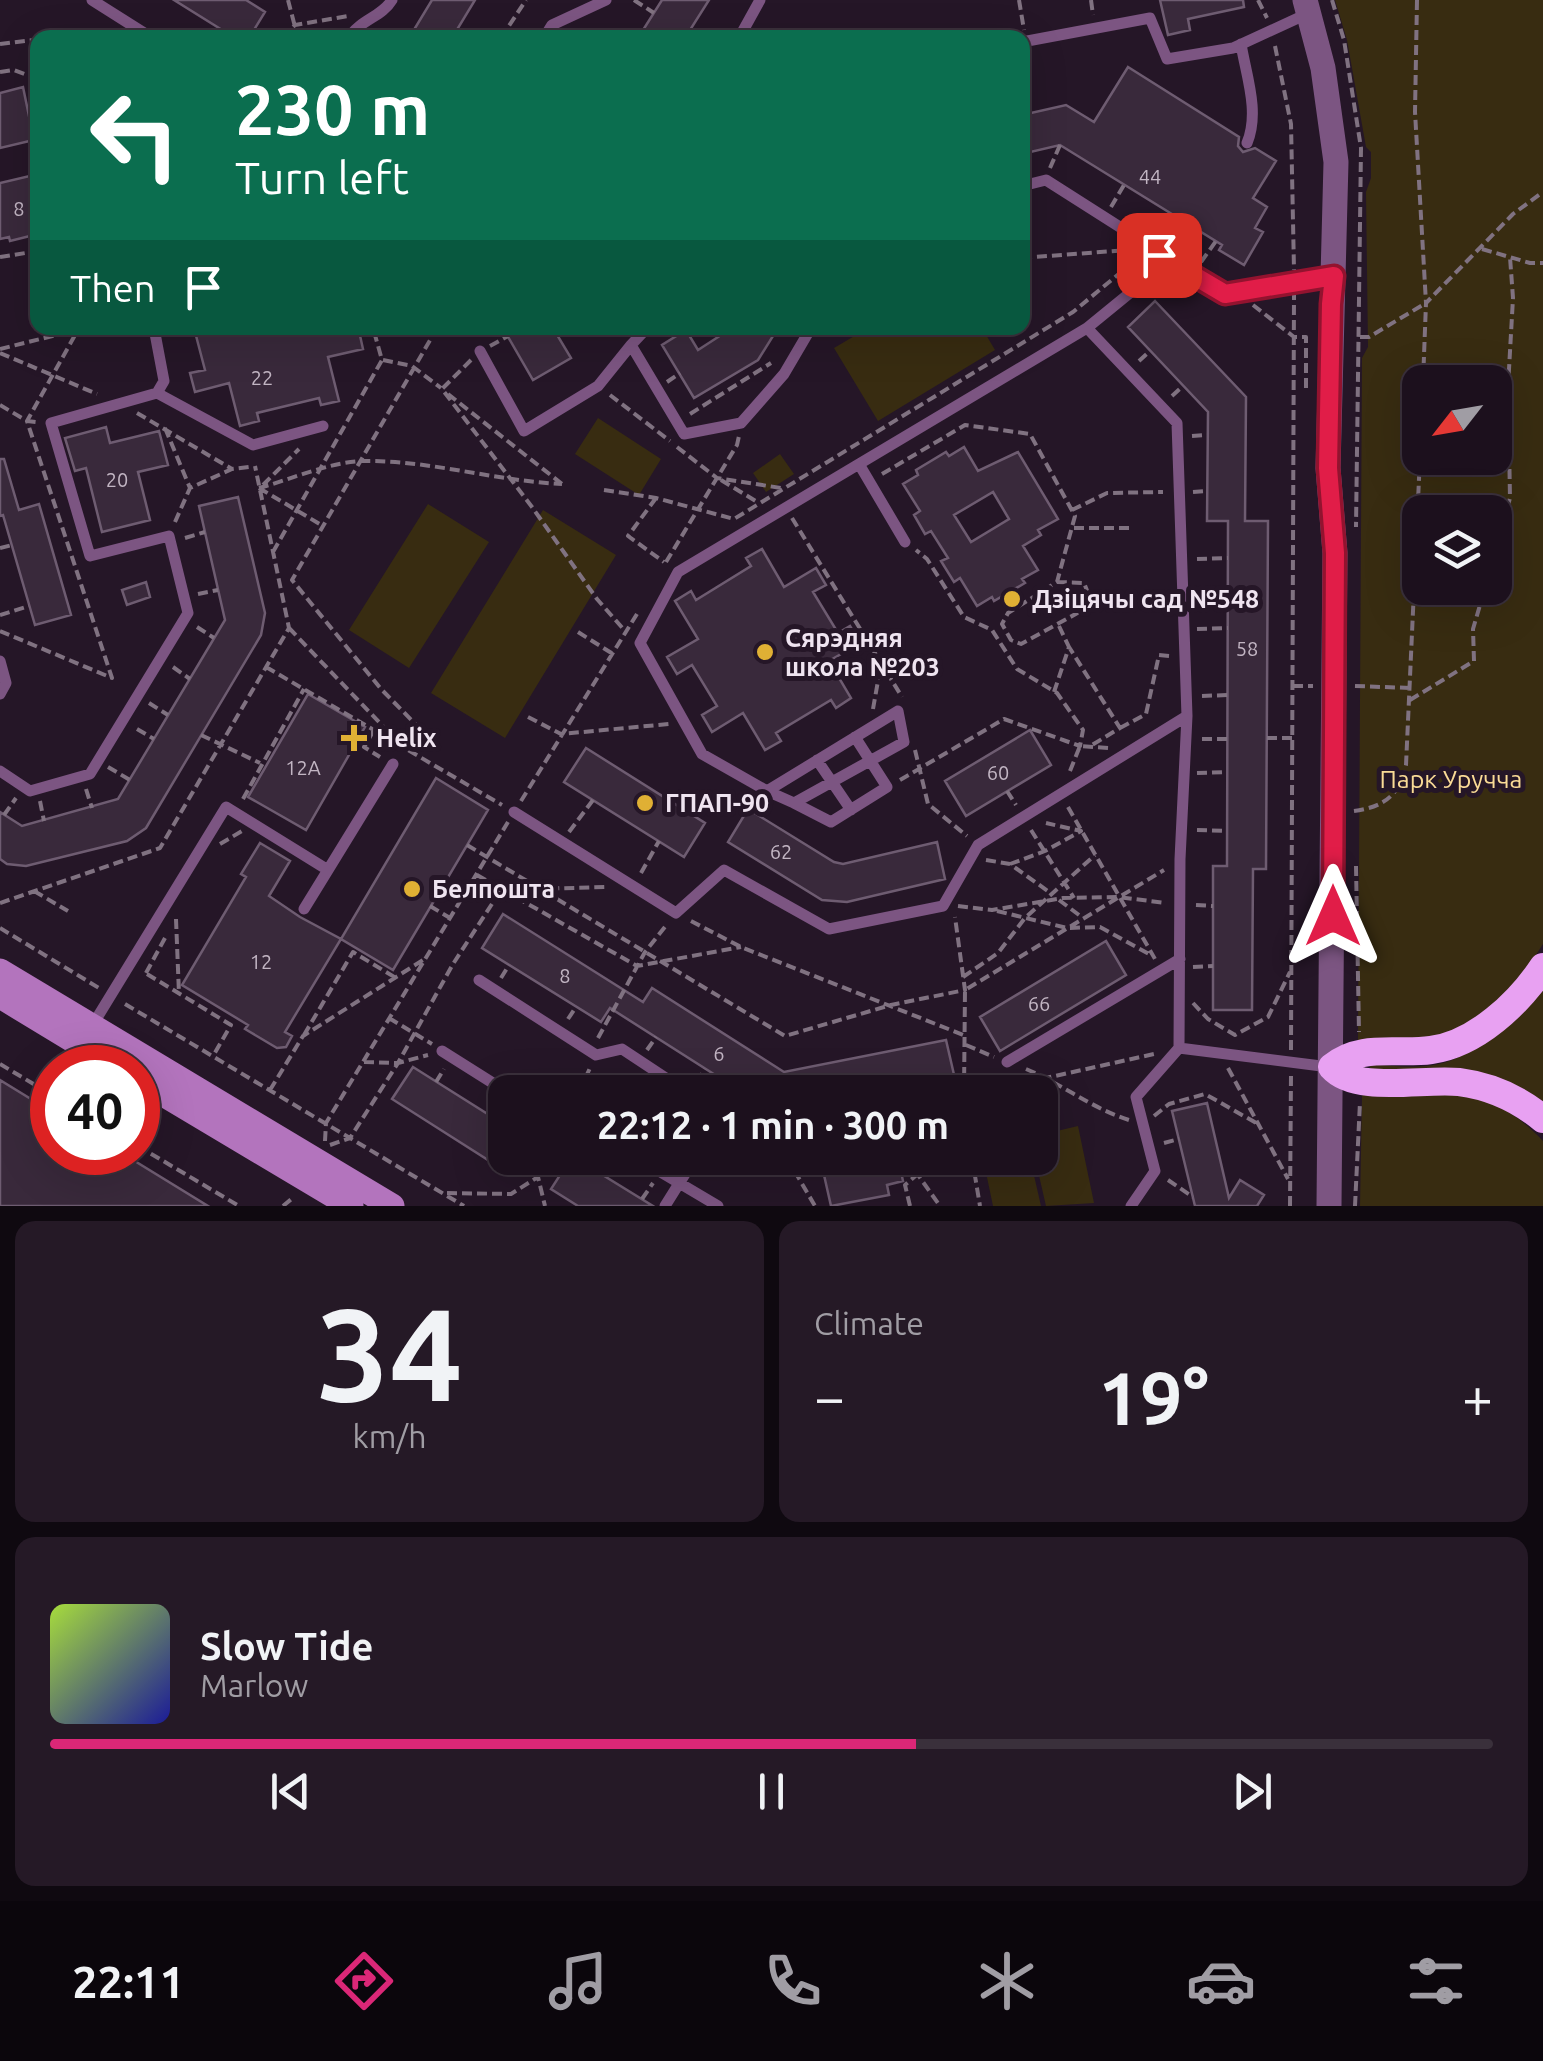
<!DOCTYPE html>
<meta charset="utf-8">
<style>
body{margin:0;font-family:Ubuntu,sans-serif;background:#251926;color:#f1f3f6;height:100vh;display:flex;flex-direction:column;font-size:38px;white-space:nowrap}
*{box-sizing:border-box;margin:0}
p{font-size:32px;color:#a09da4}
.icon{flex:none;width:55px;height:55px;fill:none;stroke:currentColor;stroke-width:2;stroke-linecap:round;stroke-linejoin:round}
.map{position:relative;height:1206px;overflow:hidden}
.side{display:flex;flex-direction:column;gap:15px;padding:15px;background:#0f0910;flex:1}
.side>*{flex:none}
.guide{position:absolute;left:30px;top:30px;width:1000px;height:305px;border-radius:20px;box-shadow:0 10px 40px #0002,0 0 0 2px #3a303b;background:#0b6e4f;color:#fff;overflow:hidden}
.needle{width:65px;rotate:239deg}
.tools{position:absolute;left:1402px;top:365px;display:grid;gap:20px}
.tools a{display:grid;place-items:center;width:110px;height:110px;border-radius:20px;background:#1c101d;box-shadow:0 10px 40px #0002,0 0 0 2px #3a303b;font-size:50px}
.speed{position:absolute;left:30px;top:1045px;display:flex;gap:20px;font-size:50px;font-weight:700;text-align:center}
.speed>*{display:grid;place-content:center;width:130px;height:130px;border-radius:50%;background:#1c101d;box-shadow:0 10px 40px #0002,0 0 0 2px #3a303b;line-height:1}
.speed .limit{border:15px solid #d22;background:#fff;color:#111}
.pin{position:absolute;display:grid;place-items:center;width:85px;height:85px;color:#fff;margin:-42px;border-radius:20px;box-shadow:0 5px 15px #0006}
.me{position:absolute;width:110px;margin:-55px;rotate:0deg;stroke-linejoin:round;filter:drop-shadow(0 0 8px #0008)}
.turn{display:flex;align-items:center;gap:35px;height:210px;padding:0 40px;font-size:45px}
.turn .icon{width:130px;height:130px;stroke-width:2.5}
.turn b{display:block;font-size:70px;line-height:85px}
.then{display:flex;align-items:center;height:95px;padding:0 40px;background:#0003;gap:20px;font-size:38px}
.big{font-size:75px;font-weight:700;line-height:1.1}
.side .widget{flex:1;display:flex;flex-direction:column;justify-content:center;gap:15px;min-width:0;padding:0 35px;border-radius:20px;background:#251926}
.side .dial{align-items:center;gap:0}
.dial b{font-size:130px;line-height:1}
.song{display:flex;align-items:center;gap:30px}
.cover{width:120px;height:120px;border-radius:15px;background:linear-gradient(135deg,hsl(80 70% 55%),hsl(240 70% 35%))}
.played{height:10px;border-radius:5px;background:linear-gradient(90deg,#db2777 60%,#3a303b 60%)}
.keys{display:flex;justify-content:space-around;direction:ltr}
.heat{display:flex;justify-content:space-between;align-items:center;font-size:55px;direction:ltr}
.side .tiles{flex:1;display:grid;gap:15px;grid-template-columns:1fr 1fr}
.widget:last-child{grid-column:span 2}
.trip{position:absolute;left:488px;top:1075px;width:570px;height:100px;border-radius:20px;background:#1c101d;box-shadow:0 10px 40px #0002,0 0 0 2px #3a303b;font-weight:700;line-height:100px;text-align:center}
.dock{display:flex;height:160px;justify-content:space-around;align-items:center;background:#0b060c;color:#a09da4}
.dock .icon{width:70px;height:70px}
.dock .active{color:#db2777}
.dock b{font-size:45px;color:#f1f3f6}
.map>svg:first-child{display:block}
</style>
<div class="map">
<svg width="1543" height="1206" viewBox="0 0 1543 1206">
<rect width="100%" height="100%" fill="#251627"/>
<!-- green -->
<path fill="#382c11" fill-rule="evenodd" d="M1335 0H1543V944C1516 987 1480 1032 1428 1043 1407 1047 1379 1042 1358 1041L1362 358 1368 347 1366 192 1371 178V152L1366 147 1347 40ZM1420 382H1495V458H1420ZM1420 512H1495V588H1420Z
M868 328H982L995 350 878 421 834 348Z
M598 418 661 459 639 495 575 454Z
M780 454 794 474 766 492 753 473Z
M428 504 489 542 409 668 349 630Z
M543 510 616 555 505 738 431 693Z
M1543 987V1108L1370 1071V1065C1388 1065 1408 1068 1426 1066 1475 1062 1509 1019 1543 987Z
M1366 1092C1441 1092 1487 1082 1543 1141V1206H1360L1362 1096Z
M1078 1126 1094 1203 1046 1206 1035 1158H1040V1135Z
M983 1158H1030L1041 1206H993Z"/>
<!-- building -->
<path fill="#39293b" stroke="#6e5c71" stroke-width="2.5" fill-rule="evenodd" d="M174 0H246L265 12 249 38H235Z
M432 0H475L452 38H409Z
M662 0H709L685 38H638Z
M1160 0H1243L1244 7 1188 19 1190 30 1168 35Z
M1128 67 1239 137 1238 146 1243 152 1255 148 1276 161 1253 198 1267 207 1255 228 1263 232 1244 265 1219 250 1222 245 1060 145 1022 154V115L1066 105 1094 122Z
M23 87 29 116 38 114V139L0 148V93Z
M38 174V234L10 241 9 237 0 239V183Z
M1155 301 1246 397 1245 521H1268L1266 869H1253L1252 1010H1213V866H1227L1228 521H1207L1208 412 1128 327Z
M194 328H342L344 335 359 331 363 349 328 357 339 401 321 405 319 398 257 413 259 421 240 426 229 383 195 392 190 373 205 370Z
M503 328H553L571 358 533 380Z
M732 328H778L758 360 694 398 662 345 686 330 698 350Z
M106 427 110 443 159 431 168 465 138 472 150 520 102 532 86 468 75 471 65 438Z
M964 447 978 471 1018 452 1058 519 1038 530 1041 535 1023 546 1038 570 1022 579 1025 583 994 601 992 597 977 606 960 578 954 582 941 561 948 558 931 531 925 534 914 515 920 511 903 484 918 475 916 470 946 452 949 456ZM993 492 1009 519 971 542 954 515Z
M0 459H4L19 510 39 504 71 615 35 625 3 515 0 516Z
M238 497 265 613 261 635 146 828 127 841 26 866 7 864 0 859V812L22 826 118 799 225 620 199 506Z
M762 549 784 587 816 568 826 585 813 592 838 633 850 626 860 643 829 661 851 698 836 708 831 700 776 733 781 741 765 750 743 713 712 732 702 715 717 706 692 665 677 674 667 657 698 639 675 601 691 591 696 600 751 566 746 558Z
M146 582 150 597 127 605 122 590Z
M308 694 365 727 306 830 248 797Z
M1030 730 1051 765 966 816 945 781Z
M586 748 705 823 684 857 564 782Z
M436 778 488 810 393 970 341 939Z
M748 809 834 862 843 864 937 842 945 879 847 902 822 900 728 842Z
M260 843 290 861 269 896 300 917 341 939 285 1032 292 1036 286 1047 277 1048 245 1029 248 1025 182 985 246 877 241 874Z
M503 914 643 1002 652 988 784 1072 946 1040 955 1079 893 1092H742L610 1008 601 1022 482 948Z
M1106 941 1126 975 1000 1051 980 1017Z
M413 1067 505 1125V1158H521L510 1174 392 1099Z
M0 1080 52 1112V1152H120L208 1206H0Z
M1207 1103 1229 1198 1240 1180 1264 1195 1257 1206H1195L1172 1111Z
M571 1158H575L653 1206H578L551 1189Z
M898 1158 903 1181 887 1185 889 1195 831 1206 824 1175Z"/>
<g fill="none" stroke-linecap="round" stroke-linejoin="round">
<!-- path -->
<path stroke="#807281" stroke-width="4" stroke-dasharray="10 5" stroke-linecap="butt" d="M288 0 298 38
M634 0 654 13
M1019 0 1024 30
M1091 0 1093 15
M1258 0 1267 18
M1332 0 1344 40 1361 148 1356 527
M1417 0 1415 112 1426 303 1513 214 1543 192
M207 38 215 25
M283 38 295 25 348 16
M501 38 526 0
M0 44 33 40 38 42
M1275 46 1291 124 1294 270
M0 72 14 70 38 79
M1050 168 1060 145
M1111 207 1124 185
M1168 241 1181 220
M1482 249 1530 263H1543
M0 257 38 251
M1022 258 1127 250
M1201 262 1216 241
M1253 305 1294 337H1306V392
M1360 337H1369L1426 303
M490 346 508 336
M0 349 77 330
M0 353 97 394
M383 360 412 366 441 388
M471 360 442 389 532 507 597 599 626 632
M1139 361 1150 351
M667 382 680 373
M1423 382 1426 303
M448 394 562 484
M610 395 670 441
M1172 396 1183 386
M0 405 27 421 36 422
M137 413 232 469
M690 414 771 363
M165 428 190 488
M1192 436 1207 435
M677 447 717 478 781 488
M882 474 965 425 1030 434 1075 516 1057 582 1008 613 1002 624 1011 640 1021 644 1083 610 1088 593 1084 583 1057 582
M721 480 759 503
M263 485 299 449
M259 488C292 479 330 462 363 461 430 460 495 481 562 484
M259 488 323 526
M604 490 656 498 734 519 1073 312 1138 258
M1193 492 1207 491
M656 498 628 536 664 562
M1072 510 1107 493 1163 492
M792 518 902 697
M175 522 190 488 232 469 249 467
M1074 528H1129
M185 538 205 532
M0 548 12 545
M273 552 382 360 373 328
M1495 552 1510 498 1508 387 1513 298 1510 257
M1197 559 1228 558
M666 562 737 445 739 436
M198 594 218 590
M0 615 29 606
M1059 626 1069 647
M197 627 214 638
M289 628 400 744
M1197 629 1228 628
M0 631 112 678 27 421 79 328
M578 632 613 654
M173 667 190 679
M266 667 502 805
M1293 686H1313
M1355 686 1411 688
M1054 692 1069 647 1120 728 1092 745
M1202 696 1228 695
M1410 700 1474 661 1473 629 1485 588
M149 703 168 715
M873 709 881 664
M528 717 561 734 669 724
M1120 728 1146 714 1159 655 1170 656
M137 729 154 739
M374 730 364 747 380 757
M201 735 260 763
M1267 738H1293
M1202 739H1227
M432 741 381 689 292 580 437 328
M915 750 928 804 967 836
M108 767 130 780
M1070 771 1080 746 1109 748
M1197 773 1227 772
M900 780 1004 719 1080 746 1083 730 1057 693 1017 669 992 630 964 617 927 559 916 550
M86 789 92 808
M1007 791 1016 805
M243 799 304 689
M40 801 44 821
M521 801 637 614
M1068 807 1155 959
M1354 811C1384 807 1400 795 1406 765L1420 457
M4 815 16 798
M1031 830 1074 898
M1197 830 1227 831
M569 832 593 800
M220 844 242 831
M467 845 785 1036 891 1005 965 990 955 917
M986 860 1010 864 1052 894
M1010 864 1045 851 1081 831 1046 823
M1356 866 1359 1032
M641 873 659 841
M477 875 637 966 741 947
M34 891 68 911
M1059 900 1083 918
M0 903 160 848 289 628 255 466
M1196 905 1213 906
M430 906 450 918
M958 906 992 910 1063 898 1118 897 1166 903
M997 911 1067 928 1100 927 1149 954
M176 919 179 994
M691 921 741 947 966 1036
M0 928 99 988
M1193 967 1213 966
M146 973 165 938
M147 974 231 1025 213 1056
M963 977 998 953 1025 918 1095 855
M501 978 509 965
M1193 1003 1208 1019 1235 1035 1268 1017 1290 972
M125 1004 464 1206
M389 1018 432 1044
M568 1019 576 1007
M304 1035 353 952 396 978
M598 1038 645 952 668 923
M966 1045 994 1057
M647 1050 656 1037
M1291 1050 1294 295
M364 1062 398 1063 428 1055
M0 1064 52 1095
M1228 1068 1288 1179
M1026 1069C1062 1084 1091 1108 1129 1120
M436 1082 444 1069
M697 1082 705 1069
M929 1085 931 1092
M270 1090 303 1036 423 960
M579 1092 590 1068
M964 1092 965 990 1164 870
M983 1092 1154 1054
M1154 1116 1169 1104 1205 1094 1258 1124
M325 1141 326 1123 508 822
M1164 1143 1179 1139
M330 1145 350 1138 398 1063 453 964 501 890 605 887
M138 1146 239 1206
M787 1158 815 1206
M906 1158 940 1206
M972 1158 980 1206
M594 1169 602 1158
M538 1177 548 1158
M1168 1180 1193 1197
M447 1193 511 1194 538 1177 545 1206
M642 1199 653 1183
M283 1206 294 1197
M910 1206 905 1185 936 1158
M1290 1206 1291 1075
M1355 1206 1360 1102"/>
<!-- service -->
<path stroke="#7c5582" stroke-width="11" d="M92 0 152 38
M349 38C359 20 382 17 392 0
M544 38 552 25 606 0
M739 38 760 0
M1022 42 1150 18 1167 59 1233 48 1309 13
M1241 44C1246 75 1260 112 1247 143
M1022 186 1046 180 1225 294 1334 276
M647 328 631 345 684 434 741 423 784 374 811 328
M480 351 524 431 598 386 631 345
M157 393 253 445 323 426
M859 464 905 542
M0 661 6 683 0 694
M855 737 887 787 831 822 794 803 904 742 898 711 767 791 702 754 640 643 678 572 1087 328
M817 760 851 810
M0 771 30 791 90 774 188 613 169 536 90 556 51 423 157 393 164 381 154 328
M767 791 794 803
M514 812 676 913 724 870 829 929 943 906 978 845 1187 716
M304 909 328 870
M479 980 596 1055 622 1049 687 1092
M92 1026 226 807 328 870 393 764
M1179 1048 1329 1067
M442 1051 507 1092
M1007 1062 1180 959
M637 1158 718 1206
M665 1206 695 1158
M1131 1206 1155 1171 1136 1097 1179 1048 1180 859 1187 716 1177 423 1087 328 1169 261"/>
<!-- tertiary -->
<path stroke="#7c5582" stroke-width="25" d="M1305 0 1323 68 1336 162 1328 468 1335 553 1329 1206"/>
<!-- secondary -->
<path stroke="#b374bd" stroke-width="25" d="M0 971 392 1206
M0 996 119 1068
M138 1079 351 1206"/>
<!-- trunk -->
<path stroke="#e8a1f2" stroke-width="28" d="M1543 967C1519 1003 1476 1044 1431 1050 1397 1055 1361 1043 1332 1067 1356 1094 1424 1078 1459 1082 1490 1086 1519 1099 1543 1119"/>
</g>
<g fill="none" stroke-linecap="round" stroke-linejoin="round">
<defs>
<path id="route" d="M1159 255 1225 294 1334 276 1331 304 1328 468 1335 553 1333 916"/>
</defs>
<!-- route casing -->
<use href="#route" stroke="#92132f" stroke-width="25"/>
<!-- route -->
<use href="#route" stroke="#e11d48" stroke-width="18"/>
</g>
<!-- markers -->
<g fill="#e0b034" stroke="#251627" stroke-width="4">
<circle cx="1012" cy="599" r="10"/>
<circle cx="765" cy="652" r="10"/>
<path d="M349 723h10v10h10v10h-10v10h-10v-10h-10v-10h10z"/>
<circle cx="645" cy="803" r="10"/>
<circle cx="412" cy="889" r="10"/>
</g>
<g text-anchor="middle" stroke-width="10" stroke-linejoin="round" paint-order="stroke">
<!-- number labels -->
<g font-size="20" fill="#c2b5c3">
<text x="1150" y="184">44</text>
<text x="19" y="216">8</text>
<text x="262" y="385">22</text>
<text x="117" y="487">20</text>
<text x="1247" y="656">58</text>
<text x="303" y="775">12А</text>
<text x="998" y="780">60</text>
<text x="781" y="859">62</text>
<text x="261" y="969">12</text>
<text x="565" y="983">8</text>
<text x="1039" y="1011">66</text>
<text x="719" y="1061">6</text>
</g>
<!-- poi labels -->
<g font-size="25" font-weight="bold" fill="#efe4f0" stroke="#251627" text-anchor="start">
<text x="1032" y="608">Дзіцячы сад №548</text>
<text x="785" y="647">Сярэдняя<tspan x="785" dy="29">школа №203</tspan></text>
<text x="376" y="747">Helix</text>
<text x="665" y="812">ГПАП-90</text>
<text x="432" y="898">Белпошта</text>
</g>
<!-- park labels -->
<g font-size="25" fill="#fadb96" stroke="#251627">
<text x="1451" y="788">Парк Уручча</text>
</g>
</g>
</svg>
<div class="tools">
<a><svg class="needle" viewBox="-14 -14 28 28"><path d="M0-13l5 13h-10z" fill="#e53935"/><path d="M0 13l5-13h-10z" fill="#a09da4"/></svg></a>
<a><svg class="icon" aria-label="layers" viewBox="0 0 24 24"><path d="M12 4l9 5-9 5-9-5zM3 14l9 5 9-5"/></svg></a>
</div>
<div class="speed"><div class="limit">40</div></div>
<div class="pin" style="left:1159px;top:255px;background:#d93025"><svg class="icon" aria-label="arrive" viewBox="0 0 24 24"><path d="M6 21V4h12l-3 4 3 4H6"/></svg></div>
<svg class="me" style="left:1333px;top:916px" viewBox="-20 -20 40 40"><path d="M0-17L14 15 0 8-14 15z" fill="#e11d48" stroke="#fff" stroke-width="4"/></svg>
<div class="trip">22:12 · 1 min · 300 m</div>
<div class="guide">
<div class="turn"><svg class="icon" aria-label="left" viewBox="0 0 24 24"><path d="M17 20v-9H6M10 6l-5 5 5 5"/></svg><div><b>230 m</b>Turn left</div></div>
<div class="then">Then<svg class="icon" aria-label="arrive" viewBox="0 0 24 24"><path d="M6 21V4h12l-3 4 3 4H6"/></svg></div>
</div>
</div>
<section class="side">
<div class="tiles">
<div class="widget dial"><b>34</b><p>km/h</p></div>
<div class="widget"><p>Climate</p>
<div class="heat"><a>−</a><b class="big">19°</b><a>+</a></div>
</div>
<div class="widget">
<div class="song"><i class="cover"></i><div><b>Slow Tide</b><p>Marlow</p></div></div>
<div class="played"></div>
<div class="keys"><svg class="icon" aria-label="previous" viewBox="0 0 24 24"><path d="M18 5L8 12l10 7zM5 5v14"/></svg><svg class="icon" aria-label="pause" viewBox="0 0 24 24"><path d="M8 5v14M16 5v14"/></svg><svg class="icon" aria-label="next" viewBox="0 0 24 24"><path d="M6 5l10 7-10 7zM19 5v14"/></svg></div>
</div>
</div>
</section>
<nav class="dock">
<b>22:11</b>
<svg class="icon active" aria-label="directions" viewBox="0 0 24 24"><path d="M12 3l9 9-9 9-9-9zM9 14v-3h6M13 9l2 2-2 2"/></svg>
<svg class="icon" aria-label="music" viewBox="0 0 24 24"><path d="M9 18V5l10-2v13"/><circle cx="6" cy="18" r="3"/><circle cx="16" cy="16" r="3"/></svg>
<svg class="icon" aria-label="phone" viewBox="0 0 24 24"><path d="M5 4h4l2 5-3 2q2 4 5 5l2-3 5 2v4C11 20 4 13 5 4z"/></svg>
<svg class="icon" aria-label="climate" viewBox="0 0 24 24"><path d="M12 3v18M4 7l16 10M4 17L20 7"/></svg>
<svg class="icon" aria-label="car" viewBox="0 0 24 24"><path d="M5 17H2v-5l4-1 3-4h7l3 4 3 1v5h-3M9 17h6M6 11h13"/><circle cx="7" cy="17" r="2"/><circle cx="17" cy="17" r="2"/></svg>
<svg class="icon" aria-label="filters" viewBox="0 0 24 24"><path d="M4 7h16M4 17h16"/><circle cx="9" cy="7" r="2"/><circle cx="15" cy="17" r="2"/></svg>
</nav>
